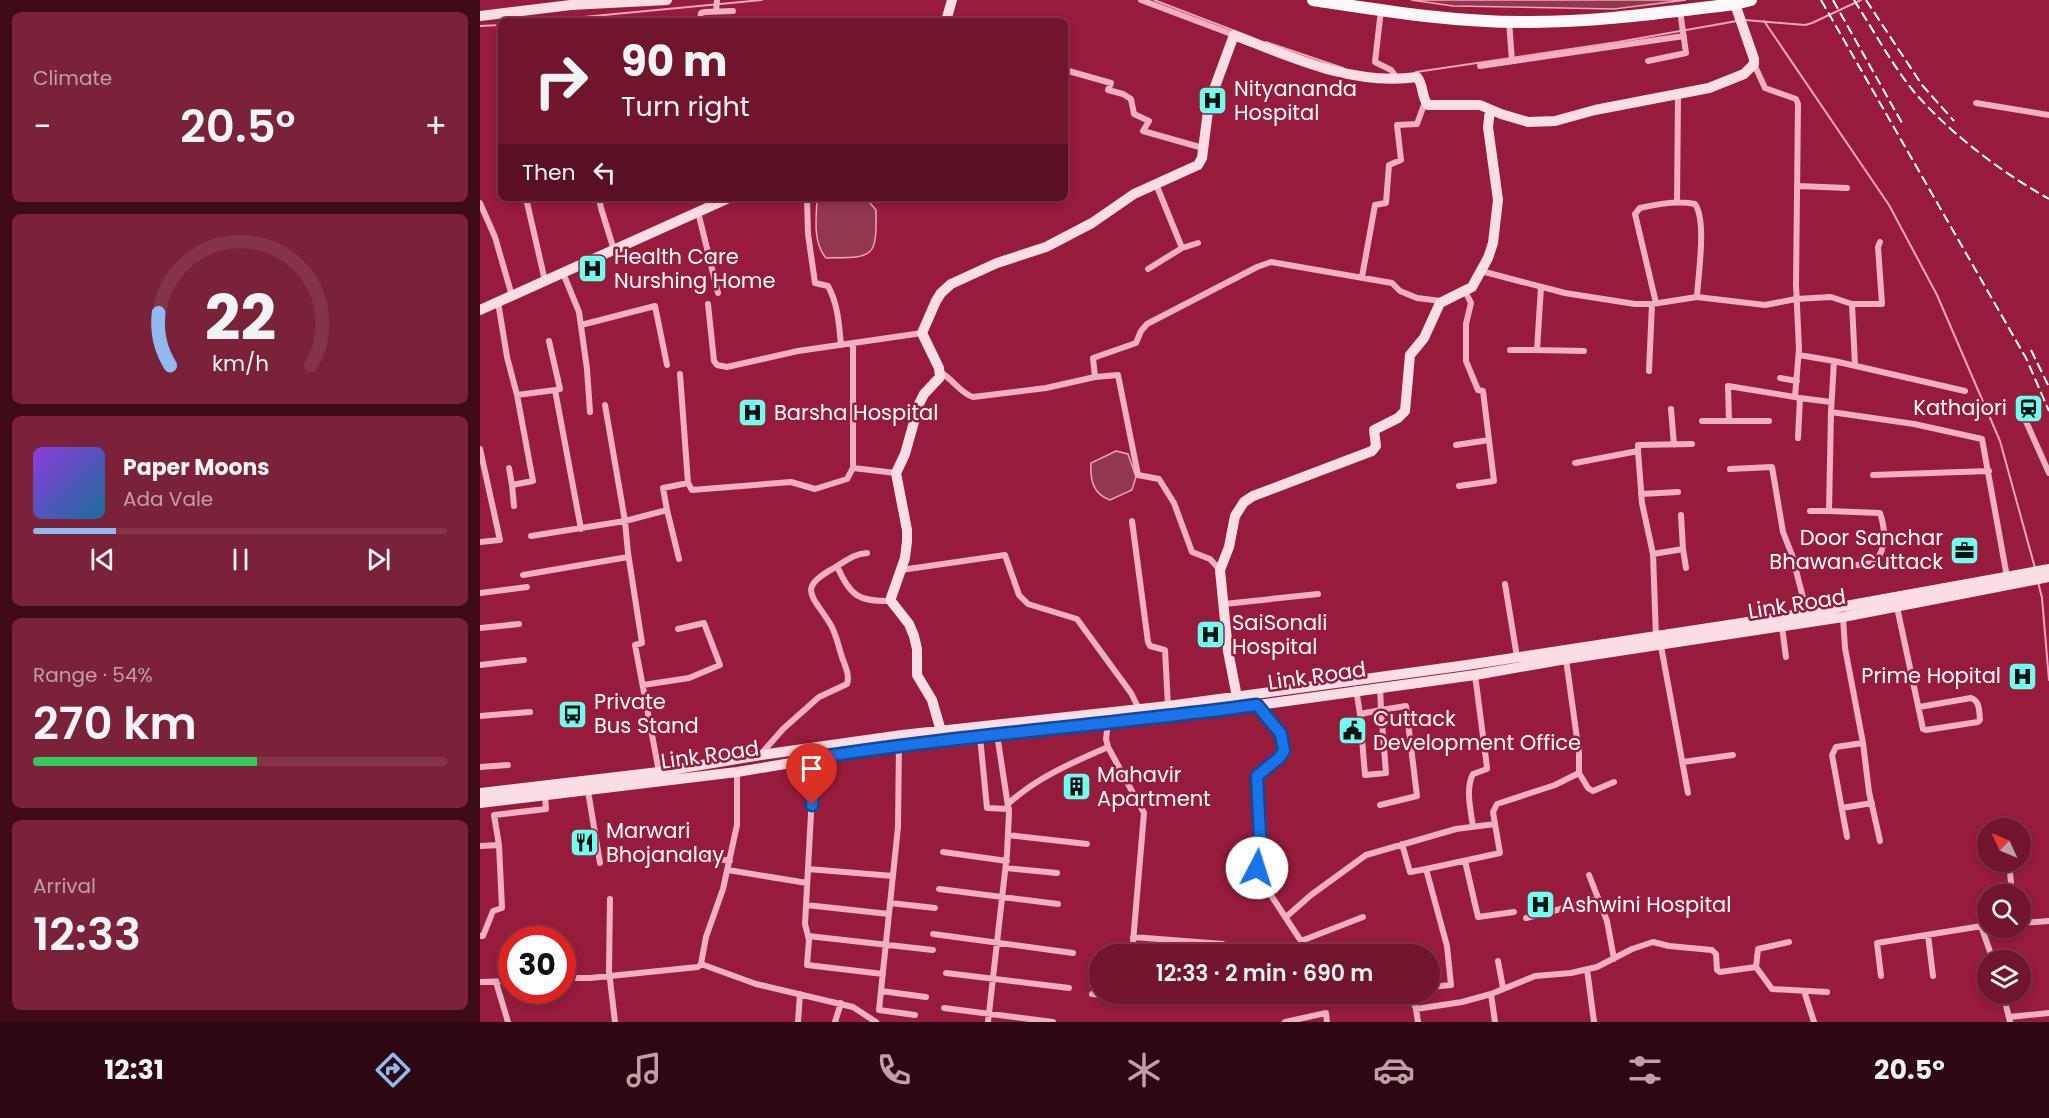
<!DOCTYPE html>
<meta charset="utf-8">
<style>
body{margin:0;font-family:Poppins,sans-serif;background:#792239;color:#f1f3f6;height:100vh;display:flex;flex-direction:column;font-size:22px;white-space:nowrap}
*{box-sizing:border-box;margin:0}
p{font-size:20px;color:#c09faa}
.icon{flex:none;width:33px;height:33px;fill:none;stroke:currentColor;stroke-width:2;stroke-linecap:round;stroke-linejoin:round}
.map{position:relative;flex:1;overflow:hidden}
.panel{display:flex;flex-direction:column;gap:12px;padding:12px;background:#3e0c19;width:480px}
.panel>*{flex:none}
.top-card{position:absolute;left:18px;top:18px;width:570px;height:183px;border-radius:9px;box-shadow:0 3px 9px #0003,0 0 0 2px #833449;background:#71152d;color:#f1f3f6;overflow:hidden}
.needle{width:39px;rotate:314deg}
.buttons{position:absolute;left:1497px;top:818px;display:grid;gap:12px}
.buttons a{display:grid;place-items:center;width:54px;height:54px;border-radius:50%;background:#71152d;box-shadow:0 3px 9px #0003,0 0 0 2px #833449;font-size:30px}
.speed{position:absolute;left:18px;top:926px;display:flex;gap:12px;font-size:30px;font-weight:700;text-align:center}
.speed>*{display:grid;place-content:center;width:78px;height:78px;border-radius:50%;background:#71152d;box-shadow:0 3px 9px #0003,0 0 0 2px #833449;line-height:1}
.speed .limit{border:9px solid #d22;background:#fff;color:#111}
.pin{position:absolute;display:grid;place-items:center;width:51px;height:51px;color:#fff;margin:-62px -26px;border-radius:50% 50% 50% 0;rotate:-45deg;box-shadow:0 0 6px #0007}
.pin .icon{rotate:45deg}
.me{position:absolute;width:66px;margin:-33px;rotate:5deg;stroke-linejoin:round;filter:drop-shadow(0 0 4px #0008)}
.turn{display:flex;align-items:center;gap:21px;height:126px;padding:0 24px;font-size:27px}
.turn .icon{width:78px;height:78px;stroke-width:2.5}
.turn b{display:block;font-size:42px;line-height:51px}
.then{display:flex;align-items:center;height:57px;padding:0 24px;background:#0003;gap:12px;font-size:22px}
.big{font-size:45px;font-weight:600;line-height:1.1}
.panel .card{flex:1;display:flex;flex-direction:column;justify-content:center;gap:9px;min-width:0;padding:0 21px;border-radius:9px;background:#792239}
.panel .dial{align-items:center;gap:0}
.dial svg{height:156px;overflow:visible;fill:none;stroke:#833449;stroke-width:7;stroke-linecap:round;text-anchor:middle}
.dial text{fill:#f1f3f6;stroke:none}
.song{display:flex;align-items:center;gap:18px}
.cover{width:72px;height:72px;border-radius:9px;background:linear-gradient(135deg,hsl(270 70% 55%),hsl(200 70% 35%))}
.played{height:6px;border-radius:3px;background:linear-gradient(90deg,#90b9f0 20%,#833449 20%)}
.keys{display:flex;justify-content:space-around;direction:ltr}
.heat{display:flex;justify-content:space-between;align-items:center;font-size:33px;direction:ltr}
.charge{height:9px;border-radius:4px;background:linear-gradient(90deg,#34c759 54%,#833449 0)}
.trip{position:absolute;left:609px;top:944px;width:351px;height:60px;border-radius:30px;background:#71152d;box-shadow:0 3px 9px #0003,0 0 0 2px #833449;font-weight:600;line-height:60px;text-align:center}
.dock{display:flex;height:96px;justify-content:space-around;align-items:center;background:#2d0812;color:#c09faa}
.dock .icon{width:42px;height:42px}
.dock .active{color:#90b9f0}
.dock b{font-size:27px;color:#f1f3f6}
main{display:flex;flex:1;min-height:0}
.map>svg:first-child{display:block}
</style>
<main>
<section class="panel">
<div class="card"><p>Climate</p>
<div class="heat"><a>−</a><b class="big">20.5°</b><a>+</a></div>
</div>
<div class="card dial"><svg viewBox="0 0 100 80">
<path d="M14 69A42 42 0 1 1 86 69"/>
<path d="M14 69A42 42 0 0 1 8 42" stroke="#90b9f0"/>
<text x="50" y="56" font-size="32" font-weight="700">22</text>
<text x="50" y="72" font-size="11">km/h</text>
</svg></div>
<div class="card">
<div class="song"><i class="cover"></i><div><b>Paper Moons</b><p>Ada Vale</p></div></div>
<div class="played"></div>
<div class="keys"><svg class="icon" aria-label="previous" viewBox="0 0 24 24"><path d="M18 5L8 12l10 7zM5 5v14"/></svg><svg class="icon" aria-label="pause" viewBox="0 0 24 24"><path d="M8 5v14M16 5v14"/></svg><svg class="icon" aria-label="next" viewBox="0 0 24 24"><path d="M6 5l10 7-10 7zM19 5v14"/></svg></div>
</div>
<div class="card"><p>Range · 54%</p><b class="big">270 km</b><div class="charge"></div></div>
<div class="card"><p>Arrival</p><b class="big">12:33</b></div>
</section>
<div class="map">
<svg width="1569" height="1022" viewBox="0 0 1569 1022">
<rect width="100%" height="100%" fill="#971c3c"/>
<!-- water -->
<path fill="#91384f" stroke="#f1a3ba" stroke-width="1.5" d="M931 0H1206L1134 9 973 6Z
M352 198H390V203L396 210C397 260 393 257 346 258 333 243 336 219 337 200Z
M636 451 648 454 656 477 652 490 630 500C613 494 610 480 611 463Z"/>
<g fill="none" stroke-linecap="round" stroke-linejoin="round">
<!-- stream -->
<path stroke="#f1a3ba" stroke-width="2" d="M674 0 755 31
M1265 20 1325 25 1332 23 1381 0
M61 21 282 0
M1284 21 1409 205 1457 295 1520 441 1555 568
M0 26 21 25
M786 42 863 68
M936 72 1138 42 1257 21
M1558 582 1562 598 1569 680"/>
<!-- street -->
<path stroke="#f0b0c2" stroke-width="6" d="M661 0 754 35
M901 10 895 62 911 70 918 79
M236 11 237 0
M220 21 221 13 225 12 253 11
M1029 21 1032 61
M1168 61 1206 53 1200 11
M1000 66 1204 36
M585 70 631 83 628 90 643 94 651 99 654 114 669 121 663 131 723 148
M1496 103 1569 115
M1318 186 1367 188
M46 198 65 281
M119 198 121 208 134 250
M327 198 328 234 335 283 348 286C358 304 359 324 361 345
M1197 202 1198 96
M0 203 15 237 32 296
M218 212 238 293
M702 248 718 243
M668 269 702 248 676 184
M1001 271 1085 293 1155 304H1172L1217 297 1285 305 1316 299 1351 297 1372 304
M83 273 99 312 107 369 110 412
M882 277 895 205 906 203 909 165 921 160 917 125 937 124 945 102
M18 302 27 357 37 395 75 390
M1176 303 1155 214 1160 208C1177 204 1198 200 1215 204 1227 221 1218 275 1217 297
M228 304 234 361 237 365 247 367 318 351 442 333
M101 325 175 306 187 365
M69 341 80 389 75 390 101 529
M373 344V468L416 473
M1030 350H1057L1061 287
M1057 350 1104 351
M1319 355 1354 361
M1375 365 1372 304H1402L1398 247 1400 242
M1169 371 1172 304
M460 372C473 379 480 393 493 397L566 388 615 377 613 358 656 343 661 331 667 324 777 267 791 262 912 283 920 291 937 298 961 301
M615 377 638 375 658 475 679 479 694 503 712 552 730 559 740 570
M1300 378 1317 381
M1485 391 1354 361 1351 412 1434 424 1502 439 1527 577
M1315 397 1320 398 1318 438
M1320 398 1351 402
M125 405 145 521 148 553 162 643 155 645 179 772
M1540 408 1569 473
M1191 409 1194 445
M1222 421H1249L1248 386 1315 397 1319 349 1316 285 1318 104 1316 99 1285 88 1274 64
M1249 421H1289
M976 445 1009 440
M0 449 20 540 0 542
M1158 451V445L1212 444
M1095 463 1158 451 1162 503 1173 554 1176 637 1181 646 1208 793
M29 468 32 485 53 481 37 395
M1250 469 1292 467 1303 532 1312 555 1327 613
M1393 475 1509 471
M208 483 212 490 311 482 335 489 367 479 373 468
M32 485 34 506
M979 486 1014 481 1003 391 998 390 986 361V324L991 303 985 291
M1161 494 1198 492
M187 510 199 559
M1330 511H1349L1351 412
M1349 511 1400 513C1406 531 1407 549 1394 563L1377 565
M652 521 668 642 670 646 685 650 688 706
M51 536 145 521 187 510 183 488 208 483 200 374
M1203 549 1206 568
M1173 554 1203 549 1201 515
M357 566C370 596 379 602 411 601
M421 570 525 555 539 595 548 604 597 619 651 693 659 709
M43 575 148 557
M1025 584 1037 657
M0 593 47 587
M744 604 838 594
M1417 607 1443 729 1446 730 1498 722 1500 720C1499 711 1500 701 1491 698L1439 707
M1363 617 1365 648 1383 743 1389 792 1400 841
M1302 627 1306 657
M0 628 39 624
M1086 659 1099 753V773L1108 788 1113 791 1134 782
M0 665 44 660
M163 685 209 678 240 665 224 623 198 629
M900 687 901 710 926 706 937 796 900 805
M876 689 880 714 901 710 906 773 885 775 880 714
M777 705 801 734 804 751 799 758 777 776 780 836 776 857 777 869 781 880 819 938 834 954
M0 716 50 712
M628 723 626 739 628 747 664 813 652 954
M500 737 507 808 529 809
M419 745 418 827 399 1010 435 1015
M281 754 303 729 339 697 367 684C370 675 365 666 362 657 358 645 356 632 349 622 332 595 317 588 354 568 366 561 373 554 387 553
M334 758 325 924 329 940 327 965 403 974
M1203 762 1253 755
M0 767 28 765
M108 791 120 863
M528 804C557 777 592 763 628 747
M1362 808 1392 803
M993 827C991 811 985 789 993 774L1007 769V767L995 675
M528 835 607 844
M1367 837 1352 755 1356 747 1383 743
M922 844 930 872 946 869
M1506 844H1508
M0 846 19 845
M463 852 527 861
M218 855 250 861
M985 861 998 917 1034 912
M1529 861 1532 894
M526 868 577 873
M328 869 413 876
M248 870 327 883
M1109 875 1127 921 1134 959
M459 889 578 904
M130 899 129 971 135 1022
M410 903 455 908
M326 905 409 914
M806 917 831 895 886 855 976 829 1015 824 1013 812 1017 804 1075 785 1099 773
M1046 918 1119 899
M1540 923 1569 921
M1501 926 1513 960
M453 934 593 953
M1448 935 1453 976
M0 936H3L13 911 22 908 19 845 14 815 66 809 65 795
M328 936 453 950
M653 937 743 944 744 954
M821 941 883 917
M870 954 894 947
M1018 961 1023 988
M221 964 276 984 373 1007 396 1022
M1276 967 1278 949 1309 942
M1107 969 1114 1022
M466 973 589 988
M1401 976 1397 943 1508 925
M82 978H110L218 967 221 964 226 937 243 889 257 825V772
M0 982 32 981
M16 982 28 1022
M950 987 971 985 967 946 946 869 1020 853 1015 824
M401 991 446 997
M1324 991 1334 1022
M846 993V998L887 993
M930 993 936 1009 938 1022
M1523 993 1530 1022
M612 994 679 1001V993
M1011 994 1015 1022
M464 1008 573 1022
M936 1009 982 1002 1011 994 1055 976 1091 973 1117 967 1152 949 1173 942 1189 946 1232 950 1236 954 1237 970 1240 972 1276 967 1292 989 1347 992
M1529 1017 1569 1013
M318 1022 320 994
M355 1022 361 1003
M508 1022 527 854 529 813 517 734
M805 1022 846 1013 847 1022"/>
<!-- secondary -->
<path stroke="#fbdde5" stroke-width="10" d="M0 16 91 5 187 0
M466 21 472 0
M0 310 249 198
M757 697 748 651 740 570 749 547 755 516 764 502 773 496 892 451 896 446 894 430 918 418 925 411 930 355 944 338 960 303 992 287 1008 258 1013 243 1018 200 1008 127 1010 110
M461 731 452 700 437 675V649L434 636 429 624 411 601V598L425 558 427 541V530L416 473 425 454 439 404 444 394 460 377 459 368 442 333 456 301 461 293 471 284 517 263 566 247 612 223 654 194 718 165 722 158 729 103 754 35C813 58 873 86 937 77 944 85 941 97 948 105H1000L1021 114 1048 122 1075 121 1115 110 1229 88 1264 74 1274 64V59L1255 4
M0 793 179 772 281 755 422 735 688 706 987 665 1327 613 1569 569
M0 803 257 772 412 746 684 718 995 675 1086 659 1363 617 1569 577"/>
<!-- primary -->
<path stroke="#fff8fa" stroke-width="12" d="M833 0C905 11 978 23 1050 22 1119 22 1187 12 1255 4L1271 0"/>
<!-- rail -->
<path stroke="#fff" stroke-width="2" stroke-dasharray="10 4.5" stroke-linecap="butt" d="M1341 0 1546 358 1569 411
M1353 0 1422 123
M1374 0C1394 31 1412 65 1435 93 1473 136 1520 171 1569 199
M1386 0 1442 85 1474 121
M1551 350 1569 387"/>
</g>
<g fill="none" stroke-linecap="round" stroke-linejoin="round">
<defs>
<path id="route" d="M332 805 334 758C481 735 630 725 777 705L801 734 804 751 799 758 777 776 780 836 776 857 777 868"/>
</defs>
<!-- route casing -->
<use href="#route" stroke="#114b97" stroke-width="15"/>
<!-- route -->
<use href="#route" stroke="#1a73e8" stroke-width="10"/>
</g>
<!-- icons -->
<defs>
<symbol id="hospital-square" viewBox="-11 -11 22 22"><rect x="-9" y="-9" width="18" height="18" rx="4" fill="#6effee" stroke="#971c3c"/><path d="M-5-5h3v3.5h4V-5h3V5h-3V1.5h-4V5h-3Z" fill="#111"/></symbol>
<symbol id="station-square" viewBox="-11 -11 22 22"><rect x="-9" y="-9" width="18" height="18" rx="4" fill="#6effee" stroke="#971c3c"/><path d="M-3-6H3Q5-6 5-4V2Q5 4 3 4L4.5 6H3L1.5 4h-3L-3 6H-4.5L-3 4Q-5 4-5 2V-4Q-5-6-3-6ZM-3.5-4v3h7v-3ZM-3.5 1v1.5H-2V1ZM2 1v1.5H3.5V1Z" fill="#111"/></symbol>
<symbol id="office-square" viewBox="-11 -11 22 22"><rect x="-9" y="-9" width="18" height="18" rx="4" fill="#6effee" stroke="#971c3c"/><path d="M-6-3h4V-5.5h4V-3h4V5H-6ZM-1-4.5V-3h2v-1.5ZM-6 0V1H6V0Z" fill="#111"/></symbol>
<symbol id="bus-square" viewBox="-11 -11 22 22"><rect x="-9" y="-9" width="18" height="18" rx="4" fill="#6effee" stroke="#971c3c"/><path d="M-5-6H5V4H4V6H2V4H-2V6H-4V4H-5ZM-3.5-4V0h7V-4ZM-3.5 1.2v1.5H-2V1.2ZM2 1.2v1.5H3.5V1.2Z" fill="#111"/></symbol>
<symbol id="civic-square" viewBox="-11 -11 22 22"><rect x="-9" y="-9" width="18" height="18" rx="4" fill="#6effee" stroke="#971c3c"/><path d="M-.6-6.5H3V-4.5H.6V-3L4-1V1h2V6H-6V1h2V-1L-.6-3ZM-1.2 2.5V6h2.4V2.5Z" fill="#111"/></symbol>
<symbol id="building-square" viewBox="-11 -11 22 22"><rect x="-9" y="-9" width="18" height="18" rx="4" fill="#6effee" stroke="#971c3c"/><path d="M-4-6H4V6H1V3H-1V6H-4ZM-2.5-4.3h1.7v1.8h-1.7ZM.8-4.3h1.7v1.8H.8ZM-2.5-1h1.7V.8h-1.7ZM.8-1h1.7V.8H.8Z" fill="#111"/></symbol>
<symbol id="restaurant-square" viewBox="-11 -11 22 22"><rect x="-9" y="-9" width="18" height="18" rx="4" fill="#6effee" stroke="#971c3c"/><path d="M-5-6h1v4h1v-4h1v4h1v-4h1v5L-1.5 .5V6h-2V.5L-5-1ZM5-6V6H3V1.5H1.5Q1.5-4 5-6Z" fill="#111"/></symbol>
</defs>
<g fill-rule="evenodd">
<use href="#hospital-square" x="716" y="84" width="33" height="33"/>
<use href="#hospital-square" x="96" y="252" width="33" height="33"/>
<use href="#station-square" x="1532" y="392" width="33" height="33"/>
<use href="#hospital-square" x="256" y="396" width="33" height="33"/>
<use href="#office-square" x="1468" y="534" width="33" height="33"/>
<use href="#hospital-square" x="714" y="618" width="33" height="33"/>
<use href="#hospital-square" x="1526" y="660" width="33" height="33"/>
<use href="#bus-square" x="76" y="698" width="33" height="33"/>
<use href="#civic-square" x="856" y="714" width="33" height="33"/>
<use href="#building-square" x="580" y="770" width="33" height="33"/>
<use href="#restaurant-square" x="88" y="826" width="33" height="33"/>
<use href="#hospital-square" x="1044" y="888" width="33" height="33"/>
</g>
<g text-anchor="middle" stroke-width="5" stroke-linejoin="round" paint-order="stroke">
<!-- poi labels -->
<g font-size="21" fill="#fff" stroke="#971c3c" text-anchor="start">
<text x="754" y="96">Nityananda<tspan x="754" dy="24">Hospital</tspan></text>
<text x="134" y="264">Health Care<tspan x="134" dy="24">Nurshing Home</tspan></text>
<text x="1527" y="415" text-anchor="end">Kathajori</text>
<text x="294" y="420">Barsha Hospital</text>
<text x="1463" y="545" text-anchor="end">Door Sanchar<tspan x="1463" dy="24">Bhawan Cuttack</tspan></text>
<text x="752" y="630">SaiSonali<tspan x="752" dy="24">Hospital</tspan></text>
<text x="1521" y="683" text-anchor="end">Prime Hopital</text>
<text x="114" y="709">Private<tspan x="114" dy="24">Bus Stand</tspan></text>
<text x="893" y="726">Cuttack<tspan x="893" dy="24">Development Office</tspan></text>
<text x="617" y="782">Mahavir<tspan x="617" dy="24">Apartment</tspan></text>
<text x="126" y="838">Marwari<tspan x="126" dy="24">Bhojanalay</tspan></text>
<text x="1081" y="912">Ashwini Hospital</text>
</g>
<!-- street labels -->
<g font-size="21" fill="#fff" stroke="#971c3c">
<text transform="translate(1317 604) rotate(-9)" y="7">Link Road</text>
<text transform="translate(837 676) rotate(-8)" y="7">Link Road</text>
<text transform="translate(230 755) rotate(-8)" y="7">Link Road</text>
</g>
</g>
</svg>
<div class="buttons">
<a><svg class="needle" viewBox="-14 -14 28 28"><path d="M0-13l5 13h-10z" fill="#e53935"/><path d="M0 13l5-13h-10z" fill="#c09faa"/></svg></a>
<a><svg class="icon" aria-label="search" viewBox="0 0 24 24"><circle cx="10" cy="10" r="6"/><path d="M15 15l6 6"/></svg></a>
<a><svg class="icon" aria-label="layers" viewBox="0 0 24 24"><path d="M12 4l9 5-9 5-9-5zM3 14l9 5 9-5"/></svg></a>
</div>
<div class="speed"><div class="limit">30</div></div>
<div class="pin" style="left:332px;top:805px;background:#d93025"><svg class="icon" aria-label="arrive" viewBox="0 0 24 24"><path d="M6 21V4h12l-3 4 3 4H6"/></svg></div>
<svg class="me" style="left:777px;top:868px" viewBox="-20 -20 40 40"><circle r="19" fill="#fff"/><path d="M0-13L10 11 0 6-10 11z" fill="#1a73e8"/></svg>
<div class="trip">12:33 · 2 min · 690 m</div>
<div class="top-card">
<div class="turn"><svg class="icon" aria-label="right" viewBox="0 0 24 24"><path d="M7 20v-9h11M14 6l5 5-5 5"/></svg><div><b>90 m</b>Turn right</div></div>
<div class="then">Then<svg class="icon" aria-label="left" viewBox="0 0 24 24"><path d="M17 20v-9H6M10 6l-5 5 5 5"/></svg></div>
</div>
</div>
</main>
<nav class="dock">
<b>12:31</b>
<svg class="icon active" aria-label="directions" viewBox="0 0 24 24"><path d="M12 3l9 9-9 9-9-9zM9 14v-3h6M13 9l2 2-2 2"/></svg>
<svg class="icon" aria-label="music" viewBox="0 0 24 24"><path d="M9 18V5l10-2v13"/><circle cx="6" cy="18" r="3"/><circle cx="16" cy="16" r="3"/></svg>
<svg class="icon" aria-label="phone" viewBox="0 0 24 24"><path d="M5 4h4l2 5-3 2q2 4 5 5l2-3 5 2v4C11 20 4 13 5 4z"/></svg>
<svg class="icon" aria-label="climate" viewBox="0 0 24 24"><path d="M12 3v18M4 7l16 10M4 17L20 7"/></svg>
<svg class="icon" aria-label="car" viewBox="0 0 24 24"><path d="M5 17H2v-5l4-1 3-4h7l3 4 3 1v5h-3M9 17h6M6 11h13"/><circle cx="7" cy="17" r="2"/><circle cx="17" cy="17" r="2"/></svg>
<svg class="icon" aria-label="filters" viewBox="0 0 24 24"><path d="M4 7h16M4 17h16"/><circle cx="9" cy="7" r="2"/><circle cx="15" cy="17" r="2"/></svg>
<b>20.5°</b>
</nav>
